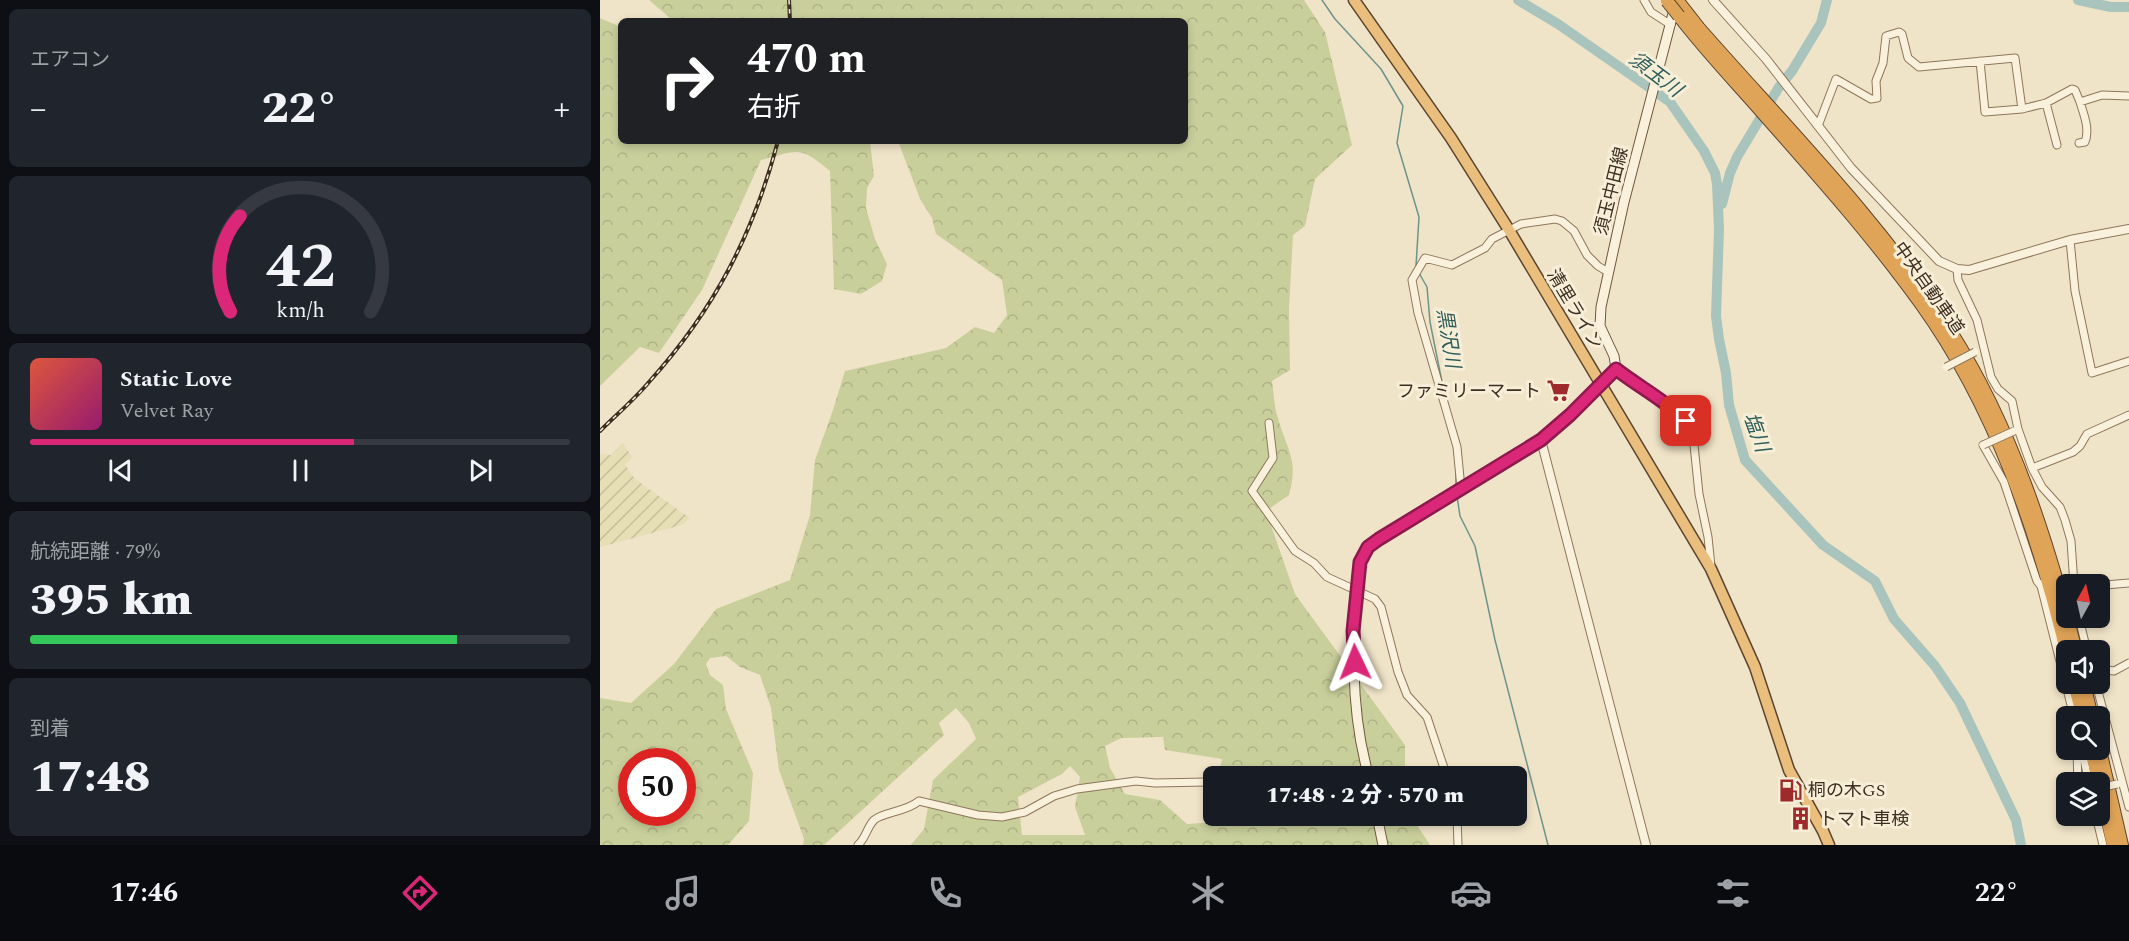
<!DOCTYPE html>
<html lang="ja">
<meta charset="utf-8">
<style>
body{margin:0;font-family:Spectral,"Noto Sans JP",serif;background:#20242c;color:#f1f3f6;height:100vh;display:flex;flex-direction:column;font-size:22px;white-space:nowrap}
*{box-sizing:border-box;margin:0}
p{font-size:20px;color:#9ea1a6}
.icon{flex:none;width:33px;height:33px;fill:none;stroke:currentColor;stroke-width:2;stroke-linecap:round;stroke-linejoin:round}
.map{position:relative;flex:1;overflow:hidden}
.sheet{display:flex;flex-direction:column;gap:9px;padding:9px;background:#0d0f14;width:600px}
.sheet>*{flex:none}
.top-card{position:absolute;left:18px;top:18px;width:570px;height:126px;border-radius:9px;box-shadow:0 3px 9px #0003;background:#202124;color:#fff;overflow:hidden}
.needle{width:39px;rotate:8deg}
.tools{position:absolute;left:1456px;top:574px;display:grid;gap:12px}
.tools a{display:grid;place-items:center;width:54px;height:54px;border-radius:9px;background:#171b24;box-shadow:0 3px 9px #0003;font-size:30px}
.speed{position:absolute;left:18px;top:748px;display:flex;gap:12px;font-size:30px;font-weight:700;text-align:center}
.speed>*{display:grid;place-content:center;width:78px;height:78px;border-radius:50%;background:#171b24;box-shadow:0 3px 9px #0003;line-height:1}
.speed .limit{border:9px solid #d22;background:#fff;color:#111}
.pin{position:absolute;display:grid;place-items:center;width:51px;height:51px;color:#fff;margin:-26px;border-radius:12px;box-shadow:0 3px 9px #0006}
.me{position:absolute;width:66px;margin:-33px;rotate:358deg;stroke-linejoin:round;filter:drop-shadow(0 0 4px #0008)}
.turn{display:flex;align-items:center;gap:21px;height:126px;padding:0 30px;font-size:27px}
.turn .icon{width:78px;height:78px;stroke-width:2.5}
.turn b{display:block;font-size:42px;line-height:51px}
.big{font-size:45px;font-weight:800;line-height:1.1}
.sheet .tile{flex:1;display:flex;flex-direction:column;justify-content:center;gap:9px;min-width:0;padding:0 21px;border-radius:9px;background:#20242c}
.sheet .dial{align-items:center;gap:0}
.dial svg{height:156px;overflow:visible;fill:none;stroke:#363941;stroke-width:7;stroke-linecap:round;text-anchor:middle}
.dial text{fill:#f1f3f6;stroke:none}
.song{display:flex;align-items:center;gap:18px}
.cover{width:72px;height:72px;border-radius:9px;background:linear-gradient(135deg,hsl(10 70% 55%),hsl(320 70% 35%))}
.played{height:6px;border-radius:3px;background:linear-gradient(90deg,#db2777 60%,#363941 60%)}
.keys{display:flex;justify-content:space-around;direction:ltr}
.heat{display:flex;justify-content:space-between;align-items:center;font-size:33px;direction:ltr}
.charge{height:9px;border-radius:4px;background:linear-gradient(90deg,#34c759 79%,#363941 0)}
.trip{position:absolute;left:603px;top:766px;width:324px;height:60px;border-radius:9px;background:#171b24;box-shadow:0 3px 9px #0003;font-weight:800;line-height:60px;text-align:center}
.dock{display:flex;height:96px;justify-content:space-around;align-items:center;background:#090b0e;color:#9ea1a6}
.dock .icon{width:42px;height:42px}
.dock .active{color:#db2777}
.dock b{font-size:27px;color:#f1f3f6}
main{display:flex;flex:1;min-height:0}
.map>svg:first-child{display:block}
</style>
<main>
<section class="sheet">
<div class="tile"><p>エアコン</p>
<div class="heat"><a>−</a><b class="big">22°</b><a>+</a></div>
</div>
<div class="tile dial"><svg viewBox="0 0 100 80">
<path d="M14 69A42 42 0 1 1 86 69"/>
<path d="M14 69A42 42 0 0 1 19 20" stroke="#db2777"/>
<text x="50" y="56" font-size="32" font-weight="700">42</text>
<text x="50" y="72" font-size="11">km/h</text>
</svg></div>
<div class="tile">
<div class="song"><i class="cover"></i><div><b>Static Love</b><p>Velvet Ray</p></div></div>
<div class="played"></div>
<div class="keys"><svg class="icon" aria-label="previous" viewBox="0 0 24 24"><path d="M18 5L8 12l10 7zM5 5v14"/></svg><svg class="icon" aria-label="pause" viewBox="0 0 24 24"><path d="M8 5v14M16 5v14"/></svg><svg class="icon" aria-label="next" viewBox="0 0 24 24"><path d="M6 5l10 7-10 7zM19 5v14"/></svg></div>
</div>
<div class="tile"><p>航続距離 · 79%</p><b class="big">395 km</b><div class="charge"></div></div>
<div class="tile"><p>到着</p><b class="big">17:48</b></div>
</section>
<div class="map">
<svg width="1529" height="845" viewBox="0 0 1529 845">
<defs>
<pattern id="farmland-furrows" width="10" height="10" patternUnits="userSpaceOnUse" patternTransform="scale(1.5)"><rect width="10" height="10" fill="#e6deb5"/><path d="M-1 1l2-2M0 10L10 0M9 11l2-2" fill="none" stroke="#c6bf9b"/></pattern>
<pattern id="forest-crowns" width="20" height="18" patternUnits="userSpaceOnUse" patternTransform="scale(1.5)"><rect width="20" height="18" fill="#c9cf9b"/><path d="M2 6a3 3 0 1 1 6 0M12 15a3 3 0 1 1 6 0" fill="none" stroke="#aeb285"/></pattern>
</defs>
<rect width="100%" height="100%" fill="#f0e4c8"/>
<!-- farmland -->
<path fill="url(#farmland-furrows)" d="M23 443 32 457 25 465 35 479 90 518 82 525 0 547V454L11 455Z"/>
<!-- forest -->
<path fill="url(#forest-crowns)" fill-rule="evenodd" d="M49 0H704L725 32 752 145 715 179 705 226 693 235 689 309 690 370 672 381C674 393 674 407 678 418 687 451 699 459 689 495L666 511 695 594 805 745V777H618L622 759 565 750 563 737 521 738 505 746 510 768 525 794 560 800 587 824 616 822 617 816H811L830 845H311L324 829 333 780 376 739 369 723 356 708 339 723 344 735 224 845H203L204 839 179 770 171 708 160 675 140 667 126 656 110 658 106 664 110 675 123 685 126 709 153 773 149 821 128 845H0V698L31 703 74 664 116 609 190 580 210 515 215 460 232 413 245 371 346 348 375 327 394 333 407 315 402 280 336 234 332 218 320 199 298 141H585V21H71V19ZM32 762H82V813H32ZM470 766 480 777 475 807 485 835H422L418 797 462 774Z
M0 18 21 27V141H270L274 176 267 188 266 208 275 239 287 264 282 281 261 294 234 289 230 171C199 145 199 150 161 160L102 290 59 353 40 347 0 386Z"/>
<g fill="none" stroke-linecap="round" stroke-linejoin="round">
<!-- stream -->
<path stroke="#6f938a" stroke-width="1.5" d="M722 0 735 19 781 69 803 106 797 143 819 217 816 266
M819 273 827 287 830 322 842 382
M856 485V466
M857 496 860 516 875 546 895 640 948 845"/>
<!-- river -->
<path stroke="#a9c4bc" stroke-width="10" d="M918 0 958 24 1070 102 1104 151 1115 173 1117 184 1119 229 1116 316 1119 339 1126 373 1129 405 1145 460 1223 545 1275 581 1294 619 1335 666 1360 703 1416 820 1421 845
M1478 0 1511 7H1529
M1122 204 1130 173 1137 157 1179 87 1192 71 1221 23 1227 0"/>
<defs>
<path id="minor" d="M1044 0 1051 12 1071 25
M1380 61 1385 112 1422 109 1446 103 1472 89 1475 90 1480 102 1502 95 1529 96
M1446 103 1457 145
M1218 126 1236 79 1271 99 1277 98 1276 81 1283 63 1286 36 1299 32 1302 34 1308 58 1319 67 1415 58 1422 109
M1479 143 1485 142C1490 129 1484 115 1480 102
M1470 240 1475 291 1492 373 1529 361
M1357 269 1358 280 1377 320 1391 377 1398 389 1412 401 1418 429 1432 468 1442 487 1460 507 1465 520 1471 541 1474 585
M1016 369 1033 382 1072 407 1086 421 1094 445 1099 494 1108 537 1111 566
M669 423 673 458 652 491 695 551 714 563 727 577 775 599 781 607 798 672 807 695 827 717 847 777
M1383 445 1404 482 1437 581 1441 586 1474 717
M1432 468 1473 452 1480 446 1487 434 1529 415
M861 488 857 447 818 313 812 280 825 258 852 265 885 248 892 239 921 224 955 219 962 221 974 231 987 255 998 266 1008 272
M1473 576 1480 579H1493L1505 585 1529 583
M1479 618 1487 651
M1500 669 1514 671 1529 663
M1496 684 1529 807
M1482 750 1489 783
M1478 783 1477 752 1482 750
M857 816 858 845
M1496 816 1503 845
M258 845C266 838 267 827 274 820 283 812 306 812 319 801L378 815 402 817 425 812 454 796 477 789 536 781 555 783 607 782"/>
<path id="tertiary" d="M1113 0 1166 59 1251 168 1339 261 1357 269 1369 270 1470 240 1529 229
M941 440 1046 845"/>
<path id="secondary" d="M769 777C749 708 752 633 760 562 766 543 787 534 803 523 848 494 896 470 940 441 969 421 991 393 1016 369L1014 356 1000 326 1001 307 1024 202 1075 6
M777 816 783 845"/>
<path id="trunk" d="M754 0 851 138 909 230 1111 569 1155 667 1189 770 1223 831 1229 845"/>
<path id="motorway" d="M1077 0 1099 28C1184 125 1282 223 1351 332 1412 428 1448 541 1476 651
M1079 16C1102 46 1128 74 1153 102 1211 168 1270 233 1321 304 1395 407 1437 531 1467 654
M1474 684 1483 717
M1484 684 1492 717
M1491 750 1499 783
M1500 750 1522 845
M1500 788 1513 845"/>
</defs>
<!-- minor casing -->
<use href="#minor" stroke="#8d765c" stroke-width="9"/>
<!-- tertiary casing -->
<use href="#tertiary" stroke="#8d765c" stroke-width="10"/>
<!-- secondary casing -->
<use href="#secondary" stroke="#6f573f" stroke-width="11"/>
<!-- trunk casing -->
<use href="#trunk" stroke="#5b4430" stroke-width="13"/>
<!-- motorway casing -->
<use href="#motorway" stroke="#5b4430" stroke-width="14"/>
<!-- minor -->
<use href="#minor" stroke="#faf1dc" stroke-width="7"/>
<!-- tertiary -->
<use href="#tertiary" stroke="#faf1dc" stroke-width="8"/>
<!-- secondary -->
<use href="#secondary" stroke="#faf1dc" stroke-width="9"/>
<!-- trunk -->
<use href="#trunk" stroke="#eabe7c" stroke-width="10"/>
<!-- motorway -->
<use href="#motorway" stroke="#e0a458" stroke-width="12"/>
<defs>
<path id="rail" d="M189 0 190 21
M0 431C16 415 34 400 49 382 114 310 153 235 178 141"/>
</defs>
<!-- rail casing -->
<use href="#rail" stroke="#3d2e20" stroke-width="4"/>
<!-- rail -->
<use href="#rail" stroke="#f7eed8" stroke-width="1.5" stroke-dasharray="4.5" stroke-linecap="butt"/>
<defs>
<path id="minor-bridge" d="M1346 367 1375 352
M1383 445 1414 431
M1500 788 1517 784"/>
<path id="motorway-bridge" d="M1067 1 1079 16"/>
</defs>
<!-- minor-bridge casing -->
<use href="#minor-bridge" stroke="#8d765c" stroke-width="9" stroke-linecap="butt"/>
<!-- motorway-bridge casing -->
<use href="#motorway-bridge" stroke="#5b4430" stroke-width="14" stroke-linecap="butt"/>
<!-- minor-bridge -->
<use href="#minor-bridge" stroke="#faf1dc" stroke-width="7"/>
<!-- motorway-bridge -->
<use href="#motorway-bridge" stroke="#e0a458" stroke-width="12"/>
</g>
<g fill="none" stroke-linecap="round" stroke-linejoin="round">
<defs>
<path id="route" d="M755 662 753 631 760 562 768 547 779 539 941 440 970 415 1016 369C1039 387 1065 400 1086 421"/>
</defs>
<!-- route casing -->
<use href="#route" stroke="#8e194d" stroke-width="15"/>
<!-- route -->
<use href="#route" stroke="#db2777" stroke-width="10"/>
</g>
<!-- icons -->
<defs>
<symbol id="supermarket-bare" viewBox="-9 -9 18 18"><path d="M-6-5.5h2.5l.6 2H6L4.5 2H-2.5L-4.4-4H-6ZM-1.5 3.2a1.3 1.3 0 1 0 .1 0ZM3 3.2a1.3 1.3 0 1 0 .1 0Z" fill="#9e2a2b" stroke="#f7eed8" stroke-width="2.5" paint-order="stroke"/></symbol>
<symbol id="fuel-bare" viewBox="-9 -9 18 18"><path d="M-5.5-6h7V0h2V4h1.3V-2.5L3-4.5l.8-.8L6-3V5H2.5V1h-1V6h-7ZM-4.2-4.7v3.2H.2V-4.7Z" fill="#9e2a2b" stroke="#f7eed8" stroke-width="2.5" paint-order="stroke"/></symbol>
<symbol id="building-bare" viewBox="-9 -9 18 18"><path d="M-4-6H4V6H1V3H-1V6H-4ZM-2.5-4.3h1.7v1.8h-1.7ZM.8-4.3h1.7v1.8H.8ZM-2.5-1h1.7V.8h-1.7ZM.8-1h1.7V.8H.8Z" fill="#9e2a2b" stroke="#f7eed8" stroke-width="2.5" paint-order="stroke"/></symbol>
</defs>
<g fill-rule="evenodd">
<use href="#supermarket-bare" x="942" y="374" width="33" height="33"/>
<use href="#fuel-bare" x="1174" y="774" width="33" height="33"/>
<use href="#building-bare" x="1184" y="802" width="33" height="33"/>
</g>
<g text-anchor="middle" stroke-width="6" stroke-linejoin="round" paint-order="stroke">
<!-- street labels -->
<g font-size="18" fill="#3d2e20" stroke="#f7eed8">
<text transform="translate(1011 191) rotate(-76)" y="6">須玉中田線</text>
<text transform="translate(1329 288) rotate(55)" y="6">中央自動車道</text>
<text transform="translate(975 309) rotate(59)" y="6">清里ライン</text>
</g>
<!-- poi labels -->
<g font-size="18" fill="#3d2e20" stroke="#f7eed8" text-anchor="start">
<text x="941" y="397" text-anchor="end">ファミリーマート</text>
<text x="1208" y="796">桐の木GS</text>
<text x="1219" y="825">トマト車検</text>
</g>
<!-- water labels -->
<g font-size="20" font-style="italic" fill="#2f5d5a" stroke="#f7eed8">
<text transform="translate(1056 74) rotate(37)" y="7">須玉川</text>
<text transform="translate(849 338) rotate(81)" y="7">黒沢川</text>
<text transform="translate(1157 432) rotate(70)" y="7">塩川</text>
</g>
</g>
</svg>
<div class="tools">
<a><svg class="needle" viewBox="-14 -14 28 28"><path d="M0-13l5 13h-10z" fill="#e53935"/><path d="M0 13l5-13h-10z" fill="#9ea1a6"/></svg></a>
<a><svg class="icon" aria-label="sound" viewBox="0 0 24 24"><path d="M4 9h4l5-4v14l-5-4H4zM17 9q2 3 0 6"/></svg></a>
<a><svg class="icon" aria-label="search" viewBox="0 0 24 24"><circle cx="10" cy="10" r="6"/><path d="M15 15l6 6"/></svg></a>
<a><svg class="icon" aria-label="layers" viewBox="0 0 24 24"><path d="M12 4l9 5-9 5-9-5zM3 14l9 5 9-5"/></svg></a>
</div>
<div class="speed"><div class="limit">50</div></div>
<div class="pin" style="left:1086px;top:421px;background:#d93025"><svg class="icon" aria-label="arrive" viewBox="0 0 24 24"><path d="M6 21V4h12l-3 4 3 4H6"/></svg></div>
<svg class="me" style="left:755px;top:662px" viewBox="-20 -20 40 40"><path d="M0-17L14 15 0 8-14 15z" fill="#db2777" stroke="#fff" stroke-width="4"/></svg>
<div class="trip">17:48 · 2 分 · 570 m</div>
<div class="top-card">
<div class="turn"><svg class="icon" aria-label="right" viewBox="0 0 24 24"><path d="M7 20v-9h11M14 6l5 5-5 5"/></svg><div><b>470 m</b>右折</div></div>
</div>
</div>
</main>
<nav class="dock">
<b>17:46</b>
<svg class="icon active" aria-label="directions" viewBox="0 0 24 24"><path d="M12 3l9 9-9 9-9-9zM9 14v-3h6M13 9l2 2-2 2"/></svg>
<svg class="icon" aria-label="music" viewBox="0 0 24 24"><path d="M9 18V5l10-2v13"/><circle cx="6" cy="18" r="3"/><circle cx="16" cy="16" r="3"/></svg>
<svg class="icon" aria-label="phone" viewBox="0 0 24 24"><path d="M5 4h4l2 5-3 2q2 4 5 5l2-3 5 2v4C11 20 4 13 5 4z"/></svg>
<svg class="icon" aria-label="climate" viewBox="0 0 24 24"><path d="M12 3v18M4 7l16 10M4 17L20 7"/></svg>
<svg class="icon" aria-label="car" viewBox="0 0 24 24"><path d="M5 17H2v-5l4-1 3-4h7l3 4 3 1v5h-3M9 17h6M6 11h13"/><circle cx="7" cy="17" r="2"/><circle cx="17" cy="17" r="2"/></svg>
<svg class="icon" aria-label="filters" viewBox="0 0 24 24"><path d="M4 7h16M4 17h16"/><circle cx="9" cy="7" r="2"/><circle cx="15" cy="17" r="2"/></svg>
<b>22°</b>
</nav>
